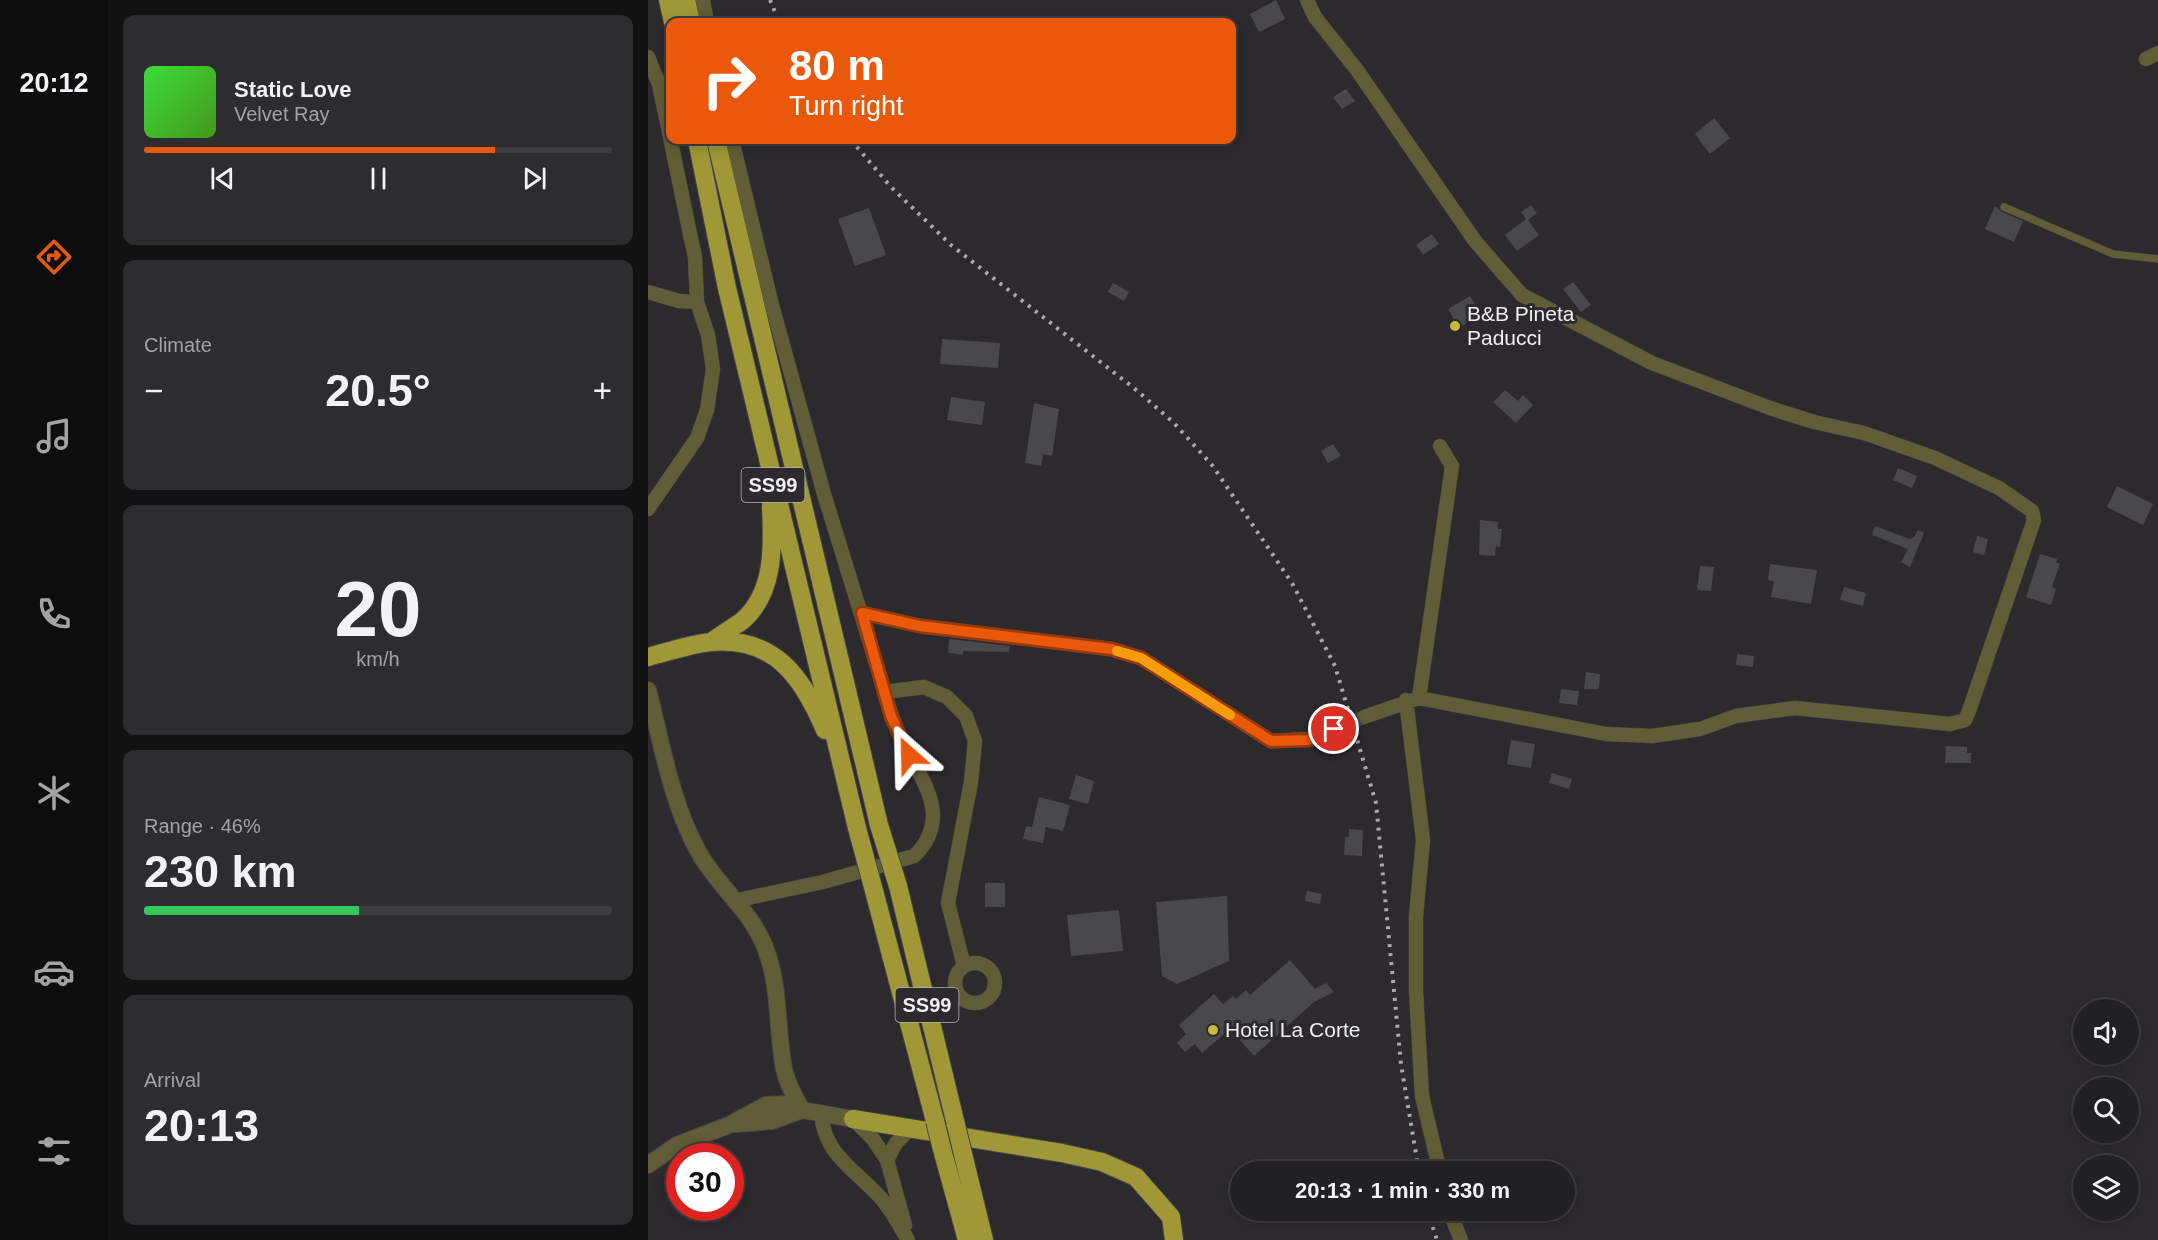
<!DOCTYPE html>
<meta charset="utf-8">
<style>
body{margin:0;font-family:Arial,sans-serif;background:#2d2d2f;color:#f1f3f6;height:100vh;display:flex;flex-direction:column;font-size:22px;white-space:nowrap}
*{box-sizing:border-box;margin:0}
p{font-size:20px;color:#a2a3a5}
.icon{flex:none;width:33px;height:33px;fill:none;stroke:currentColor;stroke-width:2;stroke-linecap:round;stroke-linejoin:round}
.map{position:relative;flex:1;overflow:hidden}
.side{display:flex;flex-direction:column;gap:15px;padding:15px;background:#121213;width:540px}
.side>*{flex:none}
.banner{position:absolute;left:18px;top:18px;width:570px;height:126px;border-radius:12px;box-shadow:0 3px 15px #0003,0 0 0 2px #3e3e40;background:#ea580c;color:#fff;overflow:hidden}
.buttons{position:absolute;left:1425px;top:999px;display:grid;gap:12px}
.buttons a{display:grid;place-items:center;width:66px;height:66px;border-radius:50%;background:#212022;box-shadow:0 3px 15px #0003,0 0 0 2px #3e3e40;font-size:30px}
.speed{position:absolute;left:18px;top:1143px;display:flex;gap:12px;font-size:30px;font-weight:700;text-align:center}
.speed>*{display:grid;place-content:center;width:78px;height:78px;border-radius:50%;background:#212022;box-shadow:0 3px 15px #0003,0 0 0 2px #3e3e40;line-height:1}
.speed .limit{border:9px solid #d22;background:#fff;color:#111}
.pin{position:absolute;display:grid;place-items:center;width:51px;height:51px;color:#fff;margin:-26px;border:3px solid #fff;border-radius:50%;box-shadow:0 2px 6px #0007}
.me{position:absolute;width:66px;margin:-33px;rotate:335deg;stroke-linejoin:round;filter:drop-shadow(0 0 4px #0008)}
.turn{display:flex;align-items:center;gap:21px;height:126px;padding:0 24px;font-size:27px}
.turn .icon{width:78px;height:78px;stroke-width:2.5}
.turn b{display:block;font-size:42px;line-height:51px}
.big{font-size:45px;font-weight:700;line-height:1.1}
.side .widget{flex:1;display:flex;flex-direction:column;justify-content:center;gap:9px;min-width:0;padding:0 21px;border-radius:12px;background:#2d2d2f}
.side .dial{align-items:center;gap:0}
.dial b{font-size:78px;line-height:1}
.song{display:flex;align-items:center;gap:18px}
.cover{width:72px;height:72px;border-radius:9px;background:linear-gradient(135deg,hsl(120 70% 55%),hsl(100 70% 35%))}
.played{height:6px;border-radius:3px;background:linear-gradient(90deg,#ea580c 75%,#3e3e40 75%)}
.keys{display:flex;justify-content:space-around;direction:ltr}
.heat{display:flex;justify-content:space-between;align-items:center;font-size:33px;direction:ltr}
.charge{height:9px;border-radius:4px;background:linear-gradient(90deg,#34c759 46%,#3e3e40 0)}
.trip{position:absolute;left:582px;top:1161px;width:345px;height:60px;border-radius:30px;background:#212022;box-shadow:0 3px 15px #0003,0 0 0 2px #3e3e40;font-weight:700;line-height:60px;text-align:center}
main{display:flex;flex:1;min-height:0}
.menu{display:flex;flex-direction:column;width:108px;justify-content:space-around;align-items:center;background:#0d0d0e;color:#a2a3a5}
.menu .icon{width:42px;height:42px}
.menu .current{color:#ea580c}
.menu b{font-size:27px;color:#f1f3f6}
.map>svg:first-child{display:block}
</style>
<main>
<nav class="menu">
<b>20:12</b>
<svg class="icon current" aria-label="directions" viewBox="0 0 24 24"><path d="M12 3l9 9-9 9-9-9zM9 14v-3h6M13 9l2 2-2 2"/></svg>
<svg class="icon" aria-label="music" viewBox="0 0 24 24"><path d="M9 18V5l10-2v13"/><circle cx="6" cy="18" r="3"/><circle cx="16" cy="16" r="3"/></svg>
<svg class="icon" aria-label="phone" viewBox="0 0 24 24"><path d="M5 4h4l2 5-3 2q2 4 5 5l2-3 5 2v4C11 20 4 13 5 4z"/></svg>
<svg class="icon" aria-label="climate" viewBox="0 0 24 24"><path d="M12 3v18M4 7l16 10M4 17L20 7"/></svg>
<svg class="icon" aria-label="car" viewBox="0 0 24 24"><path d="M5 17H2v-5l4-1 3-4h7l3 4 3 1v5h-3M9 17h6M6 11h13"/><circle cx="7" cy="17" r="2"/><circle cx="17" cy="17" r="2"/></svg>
<svg class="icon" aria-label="filters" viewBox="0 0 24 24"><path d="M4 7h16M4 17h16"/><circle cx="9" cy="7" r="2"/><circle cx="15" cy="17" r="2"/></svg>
</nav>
<section class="side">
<div class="widget">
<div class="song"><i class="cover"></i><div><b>Static Love</b><p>Velvet Ray</p></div></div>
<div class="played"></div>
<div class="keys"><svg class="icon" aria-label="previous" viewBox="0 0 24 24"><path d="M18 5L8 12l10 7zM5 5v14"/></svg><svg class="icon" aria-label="pause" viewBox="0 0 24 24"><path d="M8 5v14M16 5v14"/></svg><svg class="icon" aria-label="next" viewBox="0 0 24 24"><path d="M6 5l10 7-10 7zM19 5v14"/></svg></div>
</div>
<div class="widget"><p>Climate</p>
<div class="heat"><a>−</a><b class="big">20.5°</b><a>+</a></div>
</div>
<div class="widget dial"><b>20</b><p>km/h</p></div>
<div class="widget"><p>Range · 46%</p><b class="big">230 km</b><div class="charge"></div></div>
<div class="widget"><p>Arrival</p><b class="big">20:13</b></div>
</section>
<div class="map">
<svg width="1510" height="1240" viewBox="0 0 1510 1240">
<rect width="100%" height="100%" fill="#2c2a2d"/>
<!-- building -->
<path fill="#49484b" d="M628 0 637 19 611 32 602 14Z
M698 89 707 101 694 109 685 97Z
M1066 118 1082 138 1062 154 1047 134Z
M883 205 889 213 880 220 891 235 869 251 857 235 878 219 873 212Z
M1347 206 1354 212 1375 221 1366 242 1337 229Z
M221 208 238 255 207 266 190 219Z
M784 234 791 244 775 255 768 245Z
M925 282 943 305 933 312 915 289Z
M465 283 481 292 476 301 460 292Z
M822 296 833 314 811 328 800 309Z
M294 339 352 343 350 368 292 364Z
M857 390 870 401 875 395 885 405 868 423 845 402Z
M303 397 337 402 334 425 299 420Z
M386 403 411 409 404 456 395 454 393 466 377 463Z
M685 444 693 456 680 463 673 451Z
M1250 468 1269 476 1264 488 1245 480Z
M1469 486 1505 504 1495 525 1459 507Z
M832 520 850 522V529H854L852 547 848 546 847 556 831 555Z
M1227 526 1262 539 1266 537 1270 530 1276 533 1262 567 1253 562 1260 549 1224 535Z
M1329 536 1340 539 1336 555 1325 552Z
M1392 554 1409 559 1408 562 1412 564 1404 587 1408 589 1403 605 1378 597Z
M1122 564 1169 570 1163 604 1123 597 1126 581 1120 580Z
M1052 566 1066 567 1063 591 1049 590Z
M1196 587 1218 593 1215 606 1192 600Z
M301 639 362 646 361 652 315 651V655L300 653Z
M1089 654 1106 656 1105 667 1088 665Z
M938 672 952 674 951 689H936Z
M913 689 931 691 929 705 911 703Z
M863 740 887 744 883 768 859 764Z
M1298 746 1319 747V753H1323V763H1297Z
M904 773 924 779 921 789 901 783Z
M428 775 446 781 440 804 421 799Z
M391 797 422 805 415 831 398 827 395 843 375 839 378 826 384 827Z
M701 829 715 830 714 856 696 855 697 837H701Z
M337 883H357V907H337Z
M659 891 674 894 672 904 657 901Z
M579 896 581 961 529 984 514 976 508 902Z
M471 910 475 951 423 956 419 915Z
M642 960 667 989 678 983 686 992 666 1002 606 1056 582 1029 554 1053 547 1044 537 1052 529 1043 538 1034 531 1025 566 994 575 1004 585 996 588 999 598 990 602 995Z"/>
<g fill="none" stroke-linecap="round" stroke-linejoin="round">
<!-- minor-tunnel -->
<path stroke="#49474a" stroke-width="14" stroke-dasharray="14 7" stroke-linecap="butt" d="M685 729 716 717"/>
<defs>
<path id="service" d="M1356 207 1465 254 1510 259"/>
<path id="minor" d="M55 0 59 22
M659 0 667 17 709 70 827 241 874 295 1004 363 1122 408 1166 422 1216 433 1287 458 1351 488 1384 511 1386 520 1321 711 1317 720 1302 724 1147 708 1088 716 1052 729 1004 736 958 734 771 698 716 717
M0 57 11 84 42 234 47 257 49 302 60 335 65 369 59 410 49 438 0 509
M1498 59 1510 53
M84 140 124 305 176 494 237 692
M0 292 31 301 49 302
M214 613 272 626 463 649 493 658 623 741 660 739 685 729
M771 698 804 466 792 446
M758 700 775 840 768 916V992L774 1096 792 1172
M90 900 175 882 266 856C278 845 285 831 285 814 284 790 265 763 254 741 246 724 241 709 237 692L276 687 299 697 318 716 327 741 323 782 300 903 316 966
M307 983a20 20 0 1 1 40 0a20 20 0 1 1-40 0Z
M173 1114C177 1155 205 1168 231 1196 243 1209 251 1225 260 1240
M205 1119 225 1139 239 1160 257 1225
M239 1160 248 1143 263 1128
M801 1210 813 1240"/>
<path id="tertiary" d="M0 690C14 744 23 802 50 851 69 886 102 909 117 947 133 989 128 1027 136 1069 139 1084 147 1097 154 1110
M88 1124 124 1121 154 1110
M0 1165 29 1145 81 1125 118 1105 139 1104 154 1110 205 1119"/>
<path id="trunk" d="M20 0 25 22
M38 0 43 22
M49 140 79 288 209 828
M68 140 231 825
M63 642C73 635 84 628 94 621 127 593 125 545 123 506
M0 657C20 652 42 644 63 642 127 636 155 678 177 730
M250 886 308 1125
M225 887 287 1121
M205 1119 414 1153 454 1162 488 1177 523 1217 526 1240
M294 1149 319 1240
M315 1154 336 1240"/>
</defs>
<!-- service casing -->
<use href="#service" stroke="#474548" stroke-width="8"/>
<!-- minor casing -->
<use href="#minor" stroke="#474548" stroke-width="15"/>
<!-- tertiary casing -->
<use href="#tertiary" stroke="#474548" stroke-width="18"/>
<!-- trunk casing -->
<use href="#trunk" stroke="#474548" stroke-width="20"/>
<!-- service -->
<use href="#service" stroke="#615d37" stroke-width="7"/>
<!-- minor -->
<use href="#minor" stroke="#615d37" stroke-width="14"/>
<!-- tertiary -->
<use href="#tertiary" stroke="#615d37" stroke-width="16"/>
<!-- trunk -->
<use href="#trunk" stroke="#a09837" stroke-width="18"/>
<!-- rail -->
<path stroke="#aaa9ab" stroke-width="4" stroke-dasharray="3 6" stroke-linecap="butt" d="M122 0 131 22
M203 140 243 187 303 245 487 389 525 422 564 465 644 583 687 666 728 803 753 1064 771 1172
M779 1210 789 1240"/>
<defs>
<path id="trunk-bridge" d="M231 825 250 886
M209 828 225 887
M287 1121 294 1149
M308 1125 315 1154"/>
</defs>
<!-- trunk-bridge casing -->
<use href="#trunk-bridge" stroke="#474548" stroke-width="20" stroke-linecap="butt"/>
<!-- trunk-bridge -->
<use href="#trunk-bridge" stroke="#a09837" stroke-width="18"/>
</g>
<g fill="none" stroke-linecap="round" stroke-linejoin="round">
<defs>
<path id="route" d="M261 755 243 716 214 613 272 626 463 649 493 658 623 741 660 740 686 729"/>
</defs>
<!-- route casing -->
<use href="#route" stroke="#983908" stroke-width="15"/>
<!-- route -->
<use href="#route" stroke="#ea580c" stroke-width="10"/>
<!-- slow -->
<path stroke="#f59e0b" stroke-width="10" d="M469 651 493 658 582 715"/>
</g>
<!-- markers -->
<g fill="#c7bb3c" stroke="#2c2a2d" stroke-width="2">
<circle cx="807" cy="326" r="6"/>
<circle cx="565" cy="1030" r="6"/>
</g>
<g text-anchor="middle" stroke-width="6" stroke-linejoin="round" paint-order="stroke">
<!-- shield labels -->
<g fill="#2c2a2d" stroke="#b4b3b6" stroke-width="1.5">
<rect x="93.5" y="468" width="63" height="34" rx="4.5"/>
<rect x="247.5" y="988" width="63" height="34" rx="4.5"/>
</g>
<g font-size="20" font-weight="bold" fill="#efeef0">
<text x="125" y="492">SS99</text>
<text x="279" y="1012">SS99</text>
</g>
<!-- poi labels -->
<g font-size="21" fill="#efeef0" stroke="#2c2a2d" text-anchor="start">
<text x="819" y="321">B&amp;B Pineta<tspan x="819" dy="24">Paducci</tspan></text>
<text x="577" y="1037">Hotel La Corte</text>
</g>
</g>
</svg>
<div class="buttons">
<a><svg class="icon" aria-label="sound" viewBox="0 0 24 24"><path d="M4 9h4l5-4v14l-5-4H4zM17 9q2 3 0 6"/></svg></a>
<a><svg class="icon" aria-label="search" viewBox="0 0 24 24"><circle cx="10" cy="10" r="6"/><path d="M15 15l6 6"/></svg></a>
<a><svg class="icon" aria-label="layers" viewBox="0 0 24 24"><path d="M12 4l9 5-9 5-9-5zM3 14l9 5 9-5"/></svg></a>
</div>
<div class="speed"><div class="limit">30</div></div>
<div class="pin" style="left:686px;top:729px;background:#d93025"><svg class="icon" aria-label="arrive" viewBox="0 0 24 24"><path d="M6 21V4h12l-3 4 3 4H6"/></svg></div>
<svg class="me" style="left:261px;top:755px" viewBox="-20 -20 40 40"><path d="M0-17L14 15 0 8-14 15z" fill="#ea580c" stroke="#fff" stroke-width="4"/></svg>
<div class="trip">20:13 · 1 min · 330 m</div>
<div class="banner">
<div class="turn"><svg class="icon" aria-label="right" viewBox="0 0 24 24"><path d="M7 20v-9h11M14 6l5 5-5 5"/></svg><div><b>80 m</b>Turn right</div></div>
</div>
</div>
</main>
